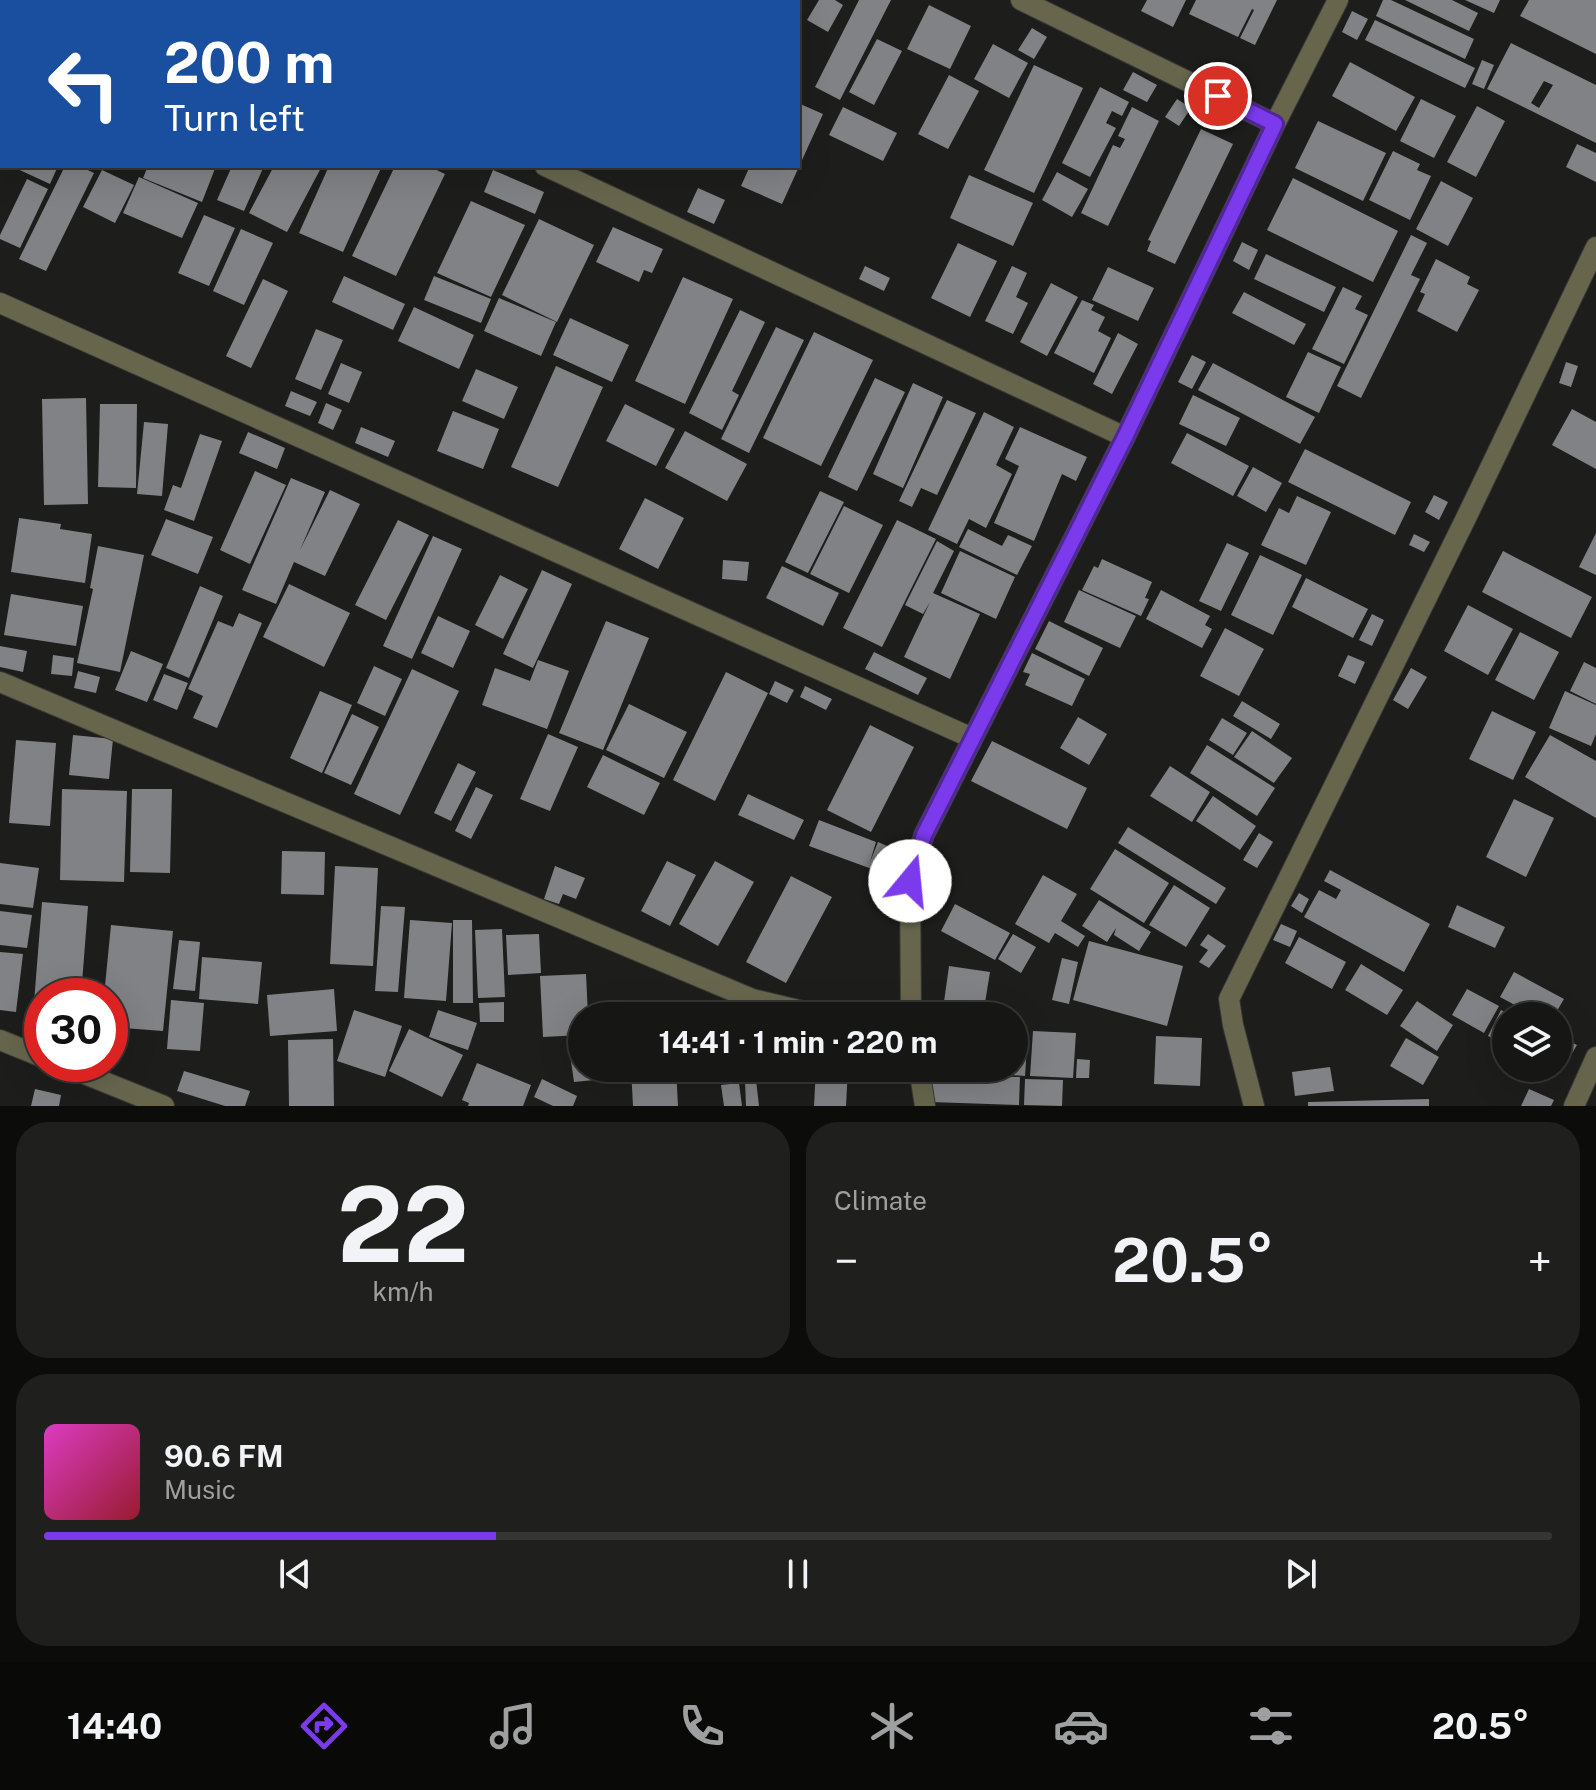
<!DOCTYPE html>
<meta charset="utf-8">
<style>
body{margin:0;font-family:"Public Sans",sans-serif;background:#1f1f1d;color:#f1f3f6;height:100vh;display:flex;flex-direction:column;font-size:30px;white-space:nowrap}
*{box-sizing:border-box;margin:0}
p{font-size:26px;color:#9e9fa0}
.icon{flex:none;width:44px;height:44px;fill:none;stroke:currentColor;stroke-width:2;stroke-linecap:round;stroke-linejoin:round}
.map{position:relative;height:1106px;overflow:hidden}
.drawer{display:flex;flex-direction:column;gap:16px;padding:16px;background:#0c0c0b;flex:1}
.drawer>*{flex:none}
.guide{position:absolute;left:0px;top:0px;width:800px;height:168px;box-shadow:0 8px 32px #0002,0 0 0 2px #353534;background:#1a4fa0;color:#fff;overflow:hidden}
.fabs{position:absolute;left:1492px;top:1002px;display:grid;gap:16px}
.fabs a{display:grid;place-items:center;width:80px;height:80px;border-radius:50%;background:#161614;box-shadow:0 8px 32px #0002,0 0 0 2px #353534;font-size:40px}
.speed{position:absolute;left:24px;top:978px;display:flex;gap:16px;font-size:40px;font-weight:700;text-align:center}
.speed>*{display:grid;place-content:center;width:104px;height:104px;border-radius:50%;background:#161614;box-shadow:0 8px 32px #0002,0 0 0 2px #353534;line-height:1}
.speed .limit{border:12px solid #d22;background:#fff;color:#111}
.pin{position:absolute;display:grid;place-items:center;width:68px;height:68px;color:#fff;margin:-34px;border:4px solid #fff;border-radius:50%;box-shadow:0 2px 8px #0007}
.me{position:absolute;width:88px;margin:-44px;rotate:17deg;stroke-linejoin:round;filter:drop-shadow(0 0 6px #0008)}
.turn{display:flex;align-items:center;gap:28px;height:168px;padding:0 32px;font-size:36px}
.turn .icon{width:104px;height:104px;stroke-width:2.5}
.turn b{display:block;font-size:56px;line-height:68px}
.big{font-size:60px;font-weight:700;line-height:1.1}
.drawer .card{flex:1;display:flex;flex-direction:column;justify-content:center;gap:12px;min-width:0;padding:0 28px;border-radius:32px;background:#1f1f1d}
.drawer .dial{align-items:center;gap:0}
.dial b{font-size:104px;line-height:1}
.song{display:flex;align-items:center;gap:24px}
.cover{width:96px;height:96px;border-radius:12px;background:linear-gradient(135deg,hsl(310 70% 55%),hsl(350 70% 35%))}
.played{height:8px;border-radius:4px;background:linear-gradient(90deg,#7c3aed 30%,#353534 30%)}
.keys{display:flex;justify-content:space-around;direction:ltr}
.heat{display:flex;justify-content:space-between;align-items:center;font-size:44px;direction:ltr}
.drawer .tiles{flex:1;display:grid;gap:16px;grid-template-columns:1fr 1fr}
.card:last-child{grid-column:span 2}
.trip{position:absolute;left:568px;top:1002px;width:460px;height:80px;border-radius:40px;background:#161614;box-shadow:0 8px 32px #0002,0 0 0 2px #353534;font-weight:700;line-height:80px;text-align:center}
.menu{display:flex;height:128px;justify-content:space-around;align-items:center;background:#090908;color:#9e9fa0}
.menu .icon{width:56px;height:56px}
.menu .current{color:#7c3aed}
.menu b{font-size:36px;color:#f1f3f6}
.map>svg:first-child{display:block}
</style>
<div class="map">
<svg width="1596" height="1106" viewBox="0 0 1596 1106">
<rect width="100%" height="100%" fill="#1d1d1b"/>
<!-- building -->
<path fill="#808285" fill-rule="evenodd" d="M819 0H835L843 5 828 32 807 20Z
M859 0H891L840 100 815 87Z
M1147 0H1186L1173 27 1141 11Z
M1196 0H1277L1255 45 1240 38 1254 10 1252 9 1238 37 1189 14Z
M1383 0H1391L1474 39 1465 59 1376 16Z
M1405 0H1452L1478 13 1469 31Z
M1465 0H1500L1494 13Z
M1529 0H1596V54L1520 16Z
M929 5 971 26 950 69 907 49Z
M1352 11 1368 19 1357 40 1342 32Z
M1375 20 1475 68 1465 88 1365 40Z
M1032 28 1047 37 1034 59 1018 50Z
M877 39 902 51 874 105 849 92Z
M1511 43 1596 85V143L1487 89ZM1544 81 1553 85 1539 108 1531 103Z
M993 44 1028 63 1009 98 974 79Z
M1482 60 1494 65 1484 89 1472 84Z
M1350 62 1415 97 1396 131 1332 96Z
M1034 65 1083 88 1034 193 984 170Z
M1133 72 1157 85 1147 102 1123 90Z
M949 75 979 91 948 149 918 134Z
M1100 87 1129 102 1122 116 1112 111 1106 123 1116 128 1090 177 1062 163Z
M1177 99 1191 108 1179 126 1165 117Z
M1421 99 1456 116 1434 158 1400 141Z
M798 103 823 114 782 204 741 186 750 166H798Z
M1477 106 1505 121 1476 177 1447 162Z
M843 107 897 133 883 161 829 135Z
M1132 107 1159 121 1108 226 1081 213 1113 145 1120 148 1125 139 1118 136Z
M1318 121 1386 153 1363 201 1295 168Z
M1201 129 1233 144 1175 264 1147 251 1151 241 1148 240Z
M1577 144 1596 153V182L1566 167Z
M1393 151 1420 164 1417 170 1431 176 1410 220 1369 200Z
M11 166H58L50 184Z
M65 166H79L94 173 46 271 19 259Z
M148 166H216L202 202 143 178Z
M232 166H264L244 211 217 200Z
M274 166H322L287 232 249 213Z
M329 166H382L343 252 299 233Z
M395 166H428L445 174 396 276 352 256Z
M102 170 134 185 115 223 83 207Z
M493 170 544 192 535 214 484 192Z
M1057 172 1088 189 1072 217 1042 200Z
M969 175 1033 203 1013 246 950 218Z
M139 177 198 203 182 238 123 213Z
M1293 178 1398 231 1373 282 1267 230Z
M27 179 48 189 20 248 0 239V235Z
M1441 181 1473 198 1448 246 1416 229Z
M698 188 725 200 714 224 687 212Z
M471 201 525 225 491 297 437 273Z
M204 215 235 228 209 286 178 273Z
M539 219 594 245 557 322 502 295Z
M613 227 663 249 652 273 644 270 639 282 596 262Z
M241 229 273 243 244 305 213 291Z
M1411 235 1427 243 1411 275 1420 279 1361 398 1337 386Z
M1242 242 1258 250 1249 270 1233 261Z
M958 243 997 261 970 317 931 298Z
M1266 254 1336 287 1324 312 1254 279Z
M1436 259 1470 277 1467 284 1479 290 1457 332 1417 311 1425 294 1420 292Z
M865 266 890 278 884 291 859 279Z
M1012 266 1027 273 1016 297 1028 303 1013 334 985 321Z
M1108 267 1154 288 1138 321 1092 300Z
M344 276 405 304 393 330 332 302Z
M434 276 491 299 481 323 424 300Z
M683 277 733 299 685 404 635 381Z
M263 279 288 291 251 368 226 356Z
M1051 283 1078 297 1047 356 1020 342Z
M1343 287 1362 296 1355 309 1368 315 1344 364 1312 349Z
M1244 292 1306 324 1294 345 1232 313Z
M499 298 556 322 541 356 484 331Z
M1082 300 1094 305 1091 310 1105 317 1098 331 1111 338 1094 373 1054 353Z
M414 307 474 335 459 369 398 341Z
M740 310 765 322 732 391 739 395 722 430 689 413Z
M570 318 629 345 612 382 553 355Z
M776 327 804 340 749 453 721 439Z
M316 329 343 340 321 390 295 379Z
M814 332 873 360 821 466 763 438Z
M1118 333 1138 344 1112 394 1093 384Z
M1308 352 1341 367 1319 413 1286 397Z
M1192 355 1206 362 1192 389 1178 382Z
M1566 362 1578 366 1571 387 1559 383Z
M341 363 362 372 349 403 328 394Z
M1213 363 1315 417 1300 444 1198 390Z
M556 366 603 387 558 487 511 467Z
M476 369 518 387 504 419 462 401Z
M875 378 905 392 857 491 828 477Z
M913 383 943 397 903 488 873 474Z
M291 391 317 402 310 416 285 406Z
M1193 395 1240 418 1226 446 1179 424Z
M86 398 88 504 44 505 42 399Z
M947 400 976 413 937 495 921 488 912 507 899 501Z
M326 403 342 410 333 430 318 423Z
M100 404H137L136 488 98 487Z
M625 404 675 429 656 466 606 441Z
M1572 409 1596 422V469L1552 445Z
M453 411 499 429 483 469 437 451Z
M984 412 1014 427 996 465 1012 474 986 528 969 519 957 544 928 530Z
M144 422 168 424 162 496 137 494Z
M361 427 395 441 388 457 355 443Z
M1020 427 1087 457 1076 481 1062 474 1034 541 994 523 1019 466 1005 459Z
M685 431 747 464 727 501 665 468Z
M248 432 285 448 277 469 239 453Z
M1187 433 1249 466 1233 496 1171 463Z
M200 434 222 441 194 521 164 510 173 485 181 488Z
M1305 449 1411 502 1395 535 1288 482Z
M1253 467 1282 483 1266 512 1237 496Z
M255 471 286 485 250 564 220 550Z
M291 478 325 492 300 550 330 490 360 504 325 576 294 562 276 604 242 590Z
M820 491 844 502 808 573 785 562Z
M1434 495 1448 502 1439 520 1425 512Z
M1297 496 1331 512 1306 565 1261 545 1279 508 1289 513Z
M645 498 684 518 658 569 619 549Z
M844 506 883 525 849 593 810 574Z
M19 518 61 524 60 529 92 534 85 583 11 572Z
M166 519 213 537 198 574 151 555Z
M398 520 429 535 386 620 355 605Z
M897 520 936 539 882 647 843 628Z
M968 529 1002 546 1008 535 1032 546 1017 575 959 547Z
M1596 533V575L1579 567Z
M1414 534 1430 542 1424 552 1409 545Z
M433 536 462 549 412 659 383 646Z
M937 541 954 551 933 593 980 614 950 679 904 657 930 602 923 614 905 605Z
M1227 543 1249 553 1221 611 1199 601Z
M98 546 144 555 120 672 77 663 93 589 90 588Z
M960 551 1015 577 996 619 941 593Z
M1503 551 1592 597 1571 638 1482 592Z
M1260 555 1302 575 1273 635 1231 615Z
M1102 559 1152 582 1145 598 1149 599 1141 616 1082 590 1094 566 1098 568Z
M723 560 749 562 747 581 722 579Z
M782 566 839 593 823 626 766 598Z
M542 570 572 584 533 668 503 654Z
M500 575 528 589 503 639 475 625Z
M1306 578 1368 609 1353 638 1292 607Z
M289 584 350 613 324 667 263 637Z
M200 586 223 596 189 678 166 668Z
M1079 590 1136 616 1120 648 1064 622Z
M1161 590 1210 616 1205 625 1212 629 1202 648 1146 619Z
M11 594 83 606 76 646 4 635Z
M1468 605 1513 629 1488 675 1444 651Z
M239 613 262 623 217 728 193 718 203 696 188 689 218 621 233 627Z
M1372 614 1384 620 1372 646 1359 640Z
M438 616 470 631 453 668 421 653Z
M606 621 649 638 603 750 559 733Z
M1049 621 1103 648 1089 676 1035 649Z
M1225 628 1264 649 1239 696 1200 676Z
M1520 632 1559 652 1534 700 1495 680Z
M0 646 27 651 23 672 0 667Z
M131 651 163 664 147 702 115 690Z
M874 652 927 678 918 695 865 669Z
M1032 653 1085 679 1072 706 1025 685 1030 674 1023 672Z
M53 655 74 658 72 676 51 674Z
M1348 655 1365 662 1355 684 1338 676Z
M538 660 569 671 547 729 482 705 495 668 530 681Z
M1584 662 1596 668V704L1570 691Z
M374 666 402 679 385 716 357 703Z
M1411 668 1427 677 1408 709 1393 700Z
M412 669 459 691 400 815 354 794Z
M78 671 100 677 96 693 74 688Z
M726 672 768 693 715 801 673 780Z
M164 674 188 683 177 710 153 700Z
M775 681 794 690 787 703 769 694Z
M805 686 832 699 826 710 800 697Z
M320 691 352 705 322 773 290 758Z
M1565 691 1596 705V734L1591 746 1549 728Z
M1242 701 1280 724 1271 739 1233 716Z
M629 704 687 732 664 778 606 750Z
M1492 711 1536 732 1513 780 1469 759Z
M352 714 379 727 351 785 324 773Z
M1078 717 1107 734 1089 765 1060 748Z
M1222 718 1247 733 1233 755 1209 740Z
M870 725 914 747 871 832 827 810Z
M1252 731 1292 758 1274 783 1234 757Z
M548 734 578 747 550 811 520 799Z
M73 735 113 739 109 779 69 775Z
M1550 735 1596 761V818L1525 777Z
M16 740 56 743 50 826 9 823Z
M992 741 1087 788 1067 829 971 781Z
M1207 745 1275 788 1257 816 1190 773Z
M603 755 660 783 644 815 587 787Z
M458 763 476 772 451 821 434 813Z
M1170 766 1210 792 1192 822 1150 796Z
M476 787 493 795 471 839 455 831Z
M62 789 127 791 124 882 60 880Z
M132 789H172L170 873 130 872Z
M748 794 804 820 794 840 738 815Z
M1213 796 1256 826 1240 850 1196 821Z
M1514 799 1554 818 1526 877 1486 857Z
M819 820 876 842 870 862 878 842 901 852 891 876 809 846Z
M1128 827 1226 888 1216 904 1118 843Z
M1259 833 1273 842 1257 868 1243 860Z
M1115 849 1169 883 1144 923 1090 889Z
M282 851 325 852 324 895 281 894Z
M667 861 696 875 670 926 641 911Z
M715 861 754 882 718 946 679 924Z
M0 863 39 868 33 908 0 904Z
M335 866 378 868 373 966 330 964Z
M555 866 585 878 576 899 563 894 559 904 544 899Z
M1330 870 1430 924 1404 972 1304 917 1319 890 1336 899 1341 890 1324 881Z
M1043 875 1077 894 1061 921 1085 936 1078 947 1055 933 1049 943 1015 924Z
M791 876 832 897 786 983 746 962Z
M1174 885 1210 908 1186 947 1149 925Z
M1299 893 1309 899 1302 913 1291 906Z
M1099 900 1151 932 1139 951 1114 935 1116 928 1107 942 1082 926Z
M42 902 88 906 81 996H42V1015H33Z
M955 904 1010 933 995 960 941 931Z
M1457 905 1505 927 1495 948 1448 927Z
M381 906 405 907 398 992 375 991Z
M0 911 32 915 27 948 0 945Z
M410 920 452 923 446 1001 404 998Z
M453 920H472L473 1003H453Z
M1281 924 1297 931 1290 947 1273 940Z
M111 925 173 931 163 1031 110 1027V996H104Z
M502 929 505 997 478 998 475 930Z
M539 934 541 973 508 975 506 935Z
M1013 934 1036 947 1021 973 998 959Z
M1208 934 1226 946 1209 968 1199 962 1208 950 1200 945Z
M1299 937 1346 962 1332 989 1285 963Z
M179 940 200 942 195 991 173 989Z
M1089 941 1183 966 1167 1026 1073 1000Z
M0 952 23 954 16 1012 0 1010Z
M202 957 262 962 258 1004 199 999Z
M1062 958 1078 962 1069 1004 1052 1000Z
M1361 964 1403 990 1387 1015 1345 990Z
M949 966 990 972 983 1015 943 1009Z
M1514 972 1564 999 1554 1016H1535L1500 997Z
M586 974 588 1016H582V1035L543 1037 540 976Z
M334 989 337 1031 270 1036 267 995Z
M1467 989 1499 1006 1484 1033 1452 1015Z
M171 1000 204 1003 200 1051 167 1049Z
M1417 1001 1453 1025 1437 1051 1400 1026Z
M504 1002V1022H480L479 1003Z
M672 1008V1016H629L628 1011Z
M354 1010 402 1026 385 1077 337 1061Z
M438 1010 477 1023 468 1050 429 1037Z
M1501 1010 1512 1016H1506V1045L1488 1036Z
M409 1029 463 1055 442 1097 389 1071Z
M1014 1030H1028L1025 1076 941 1070V1068H1014Z
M1033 1031 1076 1033 1073 1078 1030 1076Z
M1156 1036 1202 1038 1200 1086 1154 1084Z
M1559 1036 1577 1045 1571 1055 1558 1049Z
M1406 1038 1439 1057 1423 1085 1390 1066Z
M333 1039 334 1106H289L288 1040Z
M582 1053V1068H604L605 1079 574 1082 570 1054Z
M1077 1059 1090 1060 1089 1078H1076Z
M477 1063 531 1085 523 1106H468L469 1103 462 1100Z
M1330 1067 1334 1091 1295 1096 1292 1072Z
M631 1068H676L678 1106H633Z
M685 1068H718L719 1072 686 1075Z
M723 1068H761L762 1077 725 1081Z
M816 1068H848L846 1106H814Z
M853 1068H886V1081L853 1082Z
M184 1071 250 1091 245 1106H225L177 1091Z
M932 1074 1020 1077 1019 1105 931 1102Z
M542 1079 577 1096 573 1106H553L534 1097Z
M1025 1079 1063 1080 1062 1106 1024 1105Z
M756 1080 759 1106H746L745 1081Z
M739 1083 742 1106H724L721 1085Z
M35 1089 61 1095 59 1106H31Z
M1529 1089 1554 1100 1551 1106H1521Z
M1429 1099V1106H1308V1102Z"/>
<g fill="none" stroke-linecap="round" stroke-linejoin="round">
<defs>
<path id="street" d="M178 0 182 2
M1021 0 1275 124
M618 2 619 0
M545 166 1125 437
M0 303 972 738
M0 682 752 999 819 1015 894 1016
M911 1016 910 881 924 835 1125 437 1275 124 1338 0
M0 1040 42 1057
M60 1064 164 1106
M919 1068 925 1106
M1254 1106 1233 1025 1229 999 1467 516 1596 247
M1574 1106 1596 1057"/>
</defs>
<!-- street casing -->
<use href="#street" stroke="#393937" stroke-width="22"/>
<!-- street -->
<use href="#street" stroke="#67664d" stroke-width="20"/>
</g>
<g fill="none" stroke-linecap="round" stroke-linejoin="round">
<defs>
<path id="route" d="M910 881 924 835 1125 437 1275 124 1218 96"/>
</defs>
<!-- route casing -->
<use href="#route" stroke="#51269a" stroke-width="20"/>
<!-- route -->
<use href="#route" stroke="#7c3aed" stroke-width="14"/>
</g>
</svg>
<div class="fabs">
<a><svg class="icon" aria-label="layers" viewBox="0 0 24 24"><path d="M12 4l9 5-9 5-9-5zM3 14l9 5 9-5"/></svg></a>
</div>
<div class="speed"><div class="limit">30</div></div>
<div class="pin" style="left:1218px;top:96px;background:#d93025"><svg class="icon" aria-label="arrive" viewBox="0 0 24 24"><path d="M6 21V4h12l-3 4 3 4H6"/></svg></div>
<svg class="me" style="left:910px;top:881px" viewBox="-20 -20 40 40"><circle r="19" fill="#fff"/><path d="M0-13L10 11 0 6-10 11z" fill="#7c3aed"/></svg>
<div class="trip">14:41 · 1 min · 220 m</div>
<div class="guide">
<div class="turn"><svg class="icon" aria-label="left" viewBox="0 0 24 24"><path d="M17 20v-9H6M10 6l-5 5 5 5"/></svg><div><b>200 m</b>Turn left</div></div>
</div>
</div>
<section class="drawer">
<div class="tiles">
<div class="card dial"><b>22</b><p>km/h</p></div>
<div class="card"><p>Climate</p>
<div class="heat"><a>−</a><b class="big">20.5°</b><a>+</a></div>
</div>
<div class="card">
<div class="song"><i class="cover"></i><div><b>90.6 FM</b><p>Music</p></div></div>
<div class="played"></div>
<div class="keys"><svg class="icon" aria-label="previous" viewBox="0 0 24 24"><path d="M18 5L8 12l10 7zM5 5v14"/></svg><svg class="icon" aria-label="pause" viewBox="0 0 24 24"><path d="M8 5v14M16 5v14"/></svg><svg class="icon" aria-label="next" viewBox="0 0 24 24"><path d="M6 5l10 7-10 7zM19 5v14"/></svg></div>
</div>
</div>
</section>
<nav class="menu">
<b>14:40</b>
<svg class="icon current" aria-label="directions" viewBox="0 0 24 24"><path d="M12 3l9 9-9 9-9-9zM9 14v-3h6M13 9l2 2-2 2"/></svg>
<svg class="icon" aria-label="music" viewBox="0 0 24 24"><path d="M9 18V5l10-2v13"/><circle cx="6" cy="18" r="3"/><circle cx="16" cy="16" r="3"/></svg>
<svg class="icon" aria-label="phone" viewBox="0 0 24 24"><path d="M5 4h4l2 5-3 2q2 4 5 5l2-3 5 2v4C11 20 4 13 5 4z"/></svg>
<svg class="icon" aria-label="climate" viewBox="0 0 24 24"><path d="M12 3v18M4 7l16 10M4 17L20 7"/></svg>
<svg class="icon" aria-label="car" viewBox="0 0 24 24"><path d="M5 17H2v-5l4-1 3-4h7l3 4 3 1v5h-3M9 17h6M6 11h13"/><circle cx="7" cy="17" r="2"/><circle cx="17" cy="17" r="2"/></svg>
<svg class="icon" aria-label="filters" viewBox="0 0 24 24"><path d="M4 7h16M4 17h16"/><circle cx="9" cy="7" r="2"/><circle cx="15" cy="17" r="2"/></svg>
<b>20.5°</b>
</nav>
